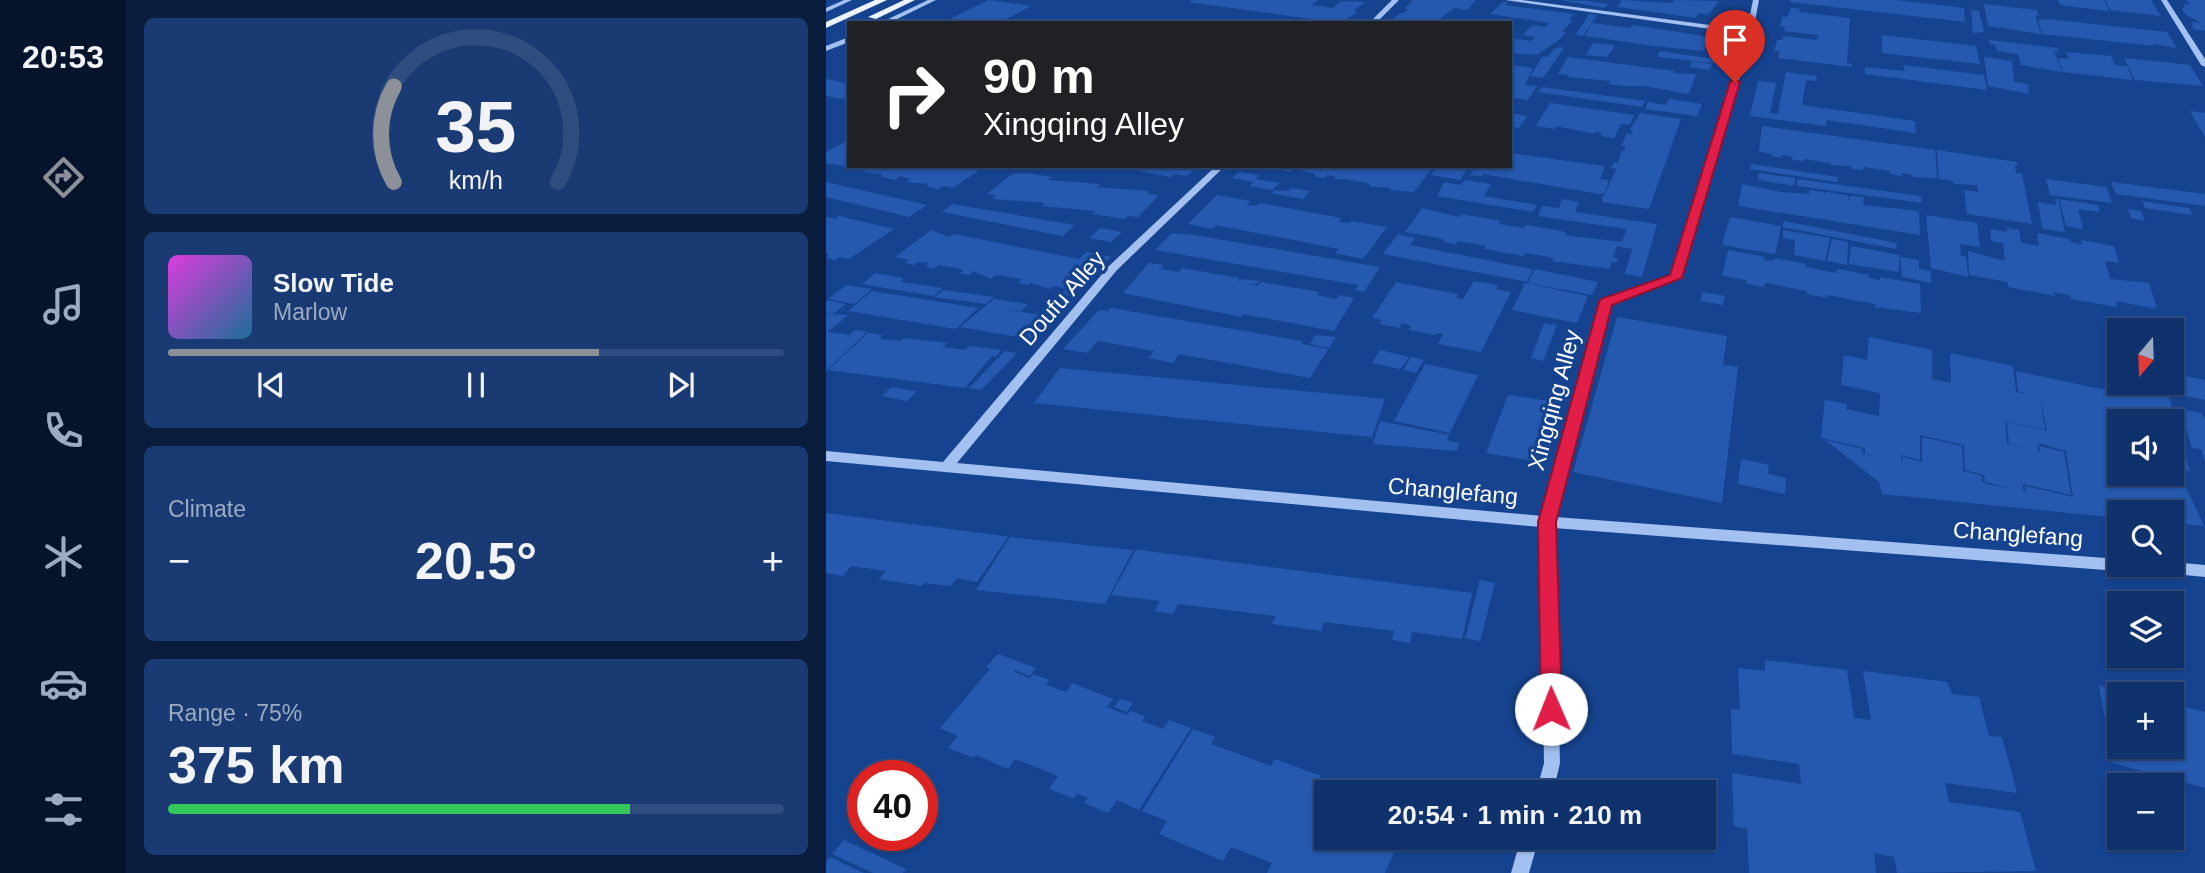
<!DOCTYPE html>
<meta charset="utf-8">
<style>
body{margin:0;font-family:Helvetica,sans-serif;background:#193a72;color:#f1f3f6;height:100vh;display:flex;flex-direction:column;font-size:26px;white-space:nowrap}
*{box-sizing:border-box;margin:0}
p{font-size:23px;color:#9caac2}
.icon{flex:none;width:38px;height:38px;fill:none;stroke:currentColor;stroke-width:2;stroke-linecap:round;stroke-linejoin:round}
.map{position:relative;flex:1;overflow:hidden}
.drawer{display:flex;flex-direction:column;gap:18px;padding:18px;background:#091c3b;width:700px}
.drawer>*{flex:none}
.top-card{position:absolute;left:21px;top:21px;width:665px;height:147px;border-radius:0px;box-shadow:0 2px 5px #0004,0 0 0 2px #304d7f;background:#202124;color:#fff;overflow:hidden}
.needle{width:46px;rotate:199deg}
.buttons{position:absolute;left:1281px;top:318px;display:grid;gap:14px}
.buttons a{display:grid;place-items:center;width:77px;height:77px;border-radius:0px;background:#10326c;box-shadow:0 2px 5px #0004,0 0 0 2px #304d7f;font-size:35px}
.speed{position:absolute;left:21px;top:760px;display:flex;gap:14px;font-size:35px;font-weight:700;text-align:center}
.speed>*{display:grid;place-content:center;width:91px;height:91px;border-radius:50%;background:#10326c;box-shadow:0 2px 5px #0004,0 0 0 2px #304d7f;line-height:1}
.speed .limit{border:10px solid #d22;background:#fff;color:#111}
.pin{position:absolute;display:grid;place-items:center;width:60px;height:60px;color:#fff;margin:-72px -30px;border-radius:50% 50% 50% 0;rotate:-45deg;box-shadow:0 0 7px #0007}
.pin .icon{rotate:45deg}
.me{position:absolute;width:77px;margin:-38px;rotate:359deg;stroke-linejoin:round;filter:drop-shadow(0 0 5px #0008)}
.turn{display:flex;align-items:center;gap:24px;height:147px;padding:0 21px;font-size:32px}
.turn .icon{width:91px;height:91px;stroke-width:2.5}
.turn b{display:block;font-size:49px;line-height:60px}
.big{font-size:52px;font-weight:600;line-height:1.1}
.drawer .widget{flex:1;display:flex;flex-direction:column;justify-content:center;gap:10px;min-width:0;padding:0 24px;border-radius:10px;background:#193a72}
.drawer .dial{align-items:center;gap:0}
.dial svg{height:182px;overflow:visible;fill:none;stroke:#304d7f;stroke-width:7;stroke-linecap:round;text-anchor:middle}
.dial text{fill:#f1f3f6;stroke:none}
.song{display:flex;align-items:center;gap:21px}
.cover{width:84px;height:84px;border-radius:10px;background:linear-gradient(135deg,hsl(300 70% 55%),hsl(200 70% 35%))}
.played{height:7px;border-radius:4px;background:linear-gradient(90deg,#8c9099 70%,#304d7f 70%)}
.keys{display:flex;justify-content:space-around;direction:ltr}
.heat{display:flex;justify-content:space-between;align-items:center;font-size:38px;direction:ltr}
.charge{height:10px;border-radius:5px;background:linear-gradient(90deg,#34c759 75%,#304d7f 0)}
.trip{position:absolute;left:488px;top:780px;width:402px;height:70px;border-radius:0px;background:#10326c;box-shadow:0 2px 5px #0004,0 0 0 2px #304d7f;font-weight:600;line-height:70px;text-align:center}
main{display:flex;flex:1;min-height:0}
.dock{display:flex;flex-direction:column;width:126px;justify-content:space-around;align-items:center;background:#06142b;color:#9caac2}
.dock .icon{width:49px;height:49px}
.dock .active{color:#8c9099}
.dock b{font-size:32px;color:#f1f3f6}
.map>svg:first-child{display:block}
</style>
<main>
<nav class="dock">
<b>20:53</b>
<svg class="icon active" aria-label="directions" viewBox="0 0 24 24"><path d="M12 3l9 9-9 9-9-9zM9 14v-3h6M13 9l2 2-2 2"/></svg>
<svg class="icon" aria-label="music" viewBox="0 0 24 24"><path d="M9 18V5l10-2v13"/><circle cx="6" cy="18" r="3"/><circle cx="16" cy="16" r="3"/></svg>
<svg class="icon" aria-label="phone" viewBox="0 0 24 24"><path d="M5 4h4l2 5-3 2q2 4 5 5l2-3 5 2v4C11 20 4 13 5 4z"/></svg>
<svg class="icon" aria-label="climate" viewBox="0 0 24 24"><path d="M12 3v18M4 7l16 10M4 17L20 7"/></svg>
<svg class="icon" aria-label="car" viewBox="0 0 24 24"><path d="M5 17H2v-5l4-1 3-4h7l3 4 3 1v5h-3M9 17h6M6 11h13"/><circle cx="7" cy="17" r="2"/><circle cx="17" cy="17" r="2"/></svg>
<svg class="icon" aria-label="filters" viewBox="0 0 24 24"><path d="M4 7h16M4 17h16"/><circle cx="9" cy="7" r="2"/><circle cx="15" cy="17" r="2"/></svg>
</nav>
<section class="drawer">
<div class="widget dial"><svg viewBox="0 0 100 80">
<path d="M14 69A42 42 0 1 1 86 69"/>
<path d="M14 69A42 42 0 0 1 14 27" stroke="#8c9099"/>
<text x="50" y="56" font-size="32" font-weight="700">35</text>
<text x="50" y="72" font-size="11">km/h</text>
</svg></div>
<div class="widget">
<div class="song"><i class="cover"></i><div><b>Slow Tide</b><p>Marlow</p></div></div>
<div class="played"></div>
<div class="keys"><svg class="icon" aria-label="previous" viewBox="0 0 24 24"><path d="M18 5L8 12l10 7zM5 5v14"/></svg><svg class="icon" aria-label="pause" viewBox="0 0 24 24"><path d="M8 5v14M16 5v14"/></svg><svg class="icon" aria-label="next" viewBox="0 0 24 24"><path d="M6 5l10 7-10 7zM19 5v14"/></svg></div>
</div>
<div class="widget"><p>Climate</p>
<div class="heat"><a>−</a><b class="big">20.5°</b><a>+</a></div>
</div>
<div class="widget"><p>Range · 75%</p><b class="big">375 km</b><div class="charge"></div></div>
</section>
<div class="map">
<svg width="1379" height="873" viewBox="0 0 1379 873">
<rect width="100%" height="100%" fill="#164390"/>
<!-- building -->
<path fill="#2459af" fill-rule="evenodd" d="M163 0 205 6 173 23H116Z
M366 0H492L486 5 507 8 515 1 539 2 528 11 532 12 514 23 362 2Z
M587 0H650L641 10 628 8 609 23H563L574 13H578L582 9H578Z
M734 0 762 1 782 4 779 8Z
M796 0 847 3 848 0 893 1 882 15 872 13 870 18 791 7Z
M964 0H1070L1138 8 1139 22 964 2Z
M1232 0H1278L1283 11 1234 5Z
M1279 0H1325L1335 16 1284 10Z
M1361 0H1379V31L1367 29 1366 22 1375 23 1359 14 1356 8H1359L1357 4 1364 5Z
M677 2H682L679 5 748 14 743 19 747 20 736 32H740L734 39 711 55 684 53V38L706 41 709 37 697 35 706 25 720 27 723 23 664 14Z
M1158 4 1211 10 1213 16 1209 15 1215 34 1162 26Z
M965 8 974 9 973 12 1024 18 1021 63 1026 64V67L952 58 954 51H948L951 40H956L957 36 991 40 992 35 958 31 959 27 954 26 956 16 961 17Z
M1145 10 1153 11 1158 32 1147 33Z
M763 14 771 15 757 36 750 35Z
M1221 19 1341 32 1351 48 1327 44 1329 46 1216 34 1212 20Z
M766 23 804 28 807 25 883 37 878 51 828 46 759 36Z
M1056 35 1150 46 1154 64 1056 53Z
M1163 40 1231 48 1233 51H1228L1236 72 1195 65 1192 54 1171 51 1169 45 1164 44Z
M767 43 786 45 789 46 781 57 760 55Z
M734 47 738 48 717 78 704 76 717 56 722 57 728 49Z
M834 51 888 59 890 52 901 53 897 64 832 57Z
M1240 52 1285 56 1289 65 1301 66 1307 80 1237 72 1232 58 1243 59Z
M742 57 848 71 847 73 870 74 863 94 818 86H798L783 84 785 81 741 77 743 75 732 74Z
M1158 57 1186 61 1188 82 1202 84 1203 94 1162 86Z
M1298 58 1364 65 1377 86 1309 80Z
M866 61 870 62 886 64 884 70 864 67Z
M684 65 707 68 699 85 711 86 702 100 684 97Z
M1078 65 1158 75 1161 90 1039 74V67L1078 71Z
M960 72 991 76 990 81 980 80 976 105 1089 121 1090 133 1000 120V126L924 116 932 81 950 83 944 113 952 114Z
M0 79 23 84V100L0 96Z
M716 87 819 101 816 107 712 92Z
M843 99 876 104 871 116 819 109 822 102 840 105Z
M724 103 808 115 804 125 795 124 788 138 775 136 776 133 769 132 768 134 730 126 729 129 710 126Z
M1364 111 1379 113V137Z
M684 113 701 116 693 128 684 126Z
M814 113 855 119 823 209 776 202 777 198H775L779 194 790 169 785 168 788 162 792 163 795 151H798L800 146H795L801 133 806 134 807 131 804 130Z
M936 126 1109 150 1111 178 1087 177V175L1076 173V176L1064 174V171L1037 167V170L1025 169V166L1005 165V163L978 159V161L966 160 967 157 956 155V158L945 156 946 154 933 152Z
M23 140V167L0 163V152Z
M1111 150 1191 162 1192 165H1189L1190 173 1196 174 1206 224 1141 214 1138 190 1152 192 1151 185 1128 184 1127 181 1113 179Z
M684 153 779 166 774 179 783 180 779 193 773 194 657 174 656 176 644 175 650 166H684Z
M925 164 1012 177V182L924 169Z
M34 166H159L127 188 117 186 112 189 100 186 103 184 80 182 85 179 74 176 69 180 54 176 57 174 36 172 41 169Z
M287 166H346L368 170 361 176 348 174 345 177Z
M458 166H599L606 168 588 192 563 190 565 188 543 186 544 184 520 179H508L510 177 501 175 498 178 488 176 490 174 467 169 464 172 454 170Z
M611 166H643L634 180 605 175Z
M413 172 433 175 430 179 454 183 446 190 423 186 428 182 406 178Z
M200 173 226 177 222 180 275 184 271 187 323 191 321 194 333 195 312 217 302 216 299 219 266 214 270 211 215 206 219 203 212 202 166 199 170 195 161 194 186 174Z
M933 173 969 178 968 186 932 180Z
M971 179 1095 196 1096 203 971 186Z
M1220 179 1280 187 1286 203 1224 195Z
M639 180 665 184 658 196 711 205 707 212 611 196 618 182 635 185Z
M0 182 101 205 83 217 0 197Z
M1285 182 1379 194V206L1290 194Z
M916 184 955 192 983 194V190L998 192V196L999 192 1021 195 1024 203 1023 196H1027L1038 197 1037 205 1093 211 1094 235 912 206Z
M465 188 484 191 477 199 445 193 449 190 462 191Z
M391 195 424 201 421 205 431 206 434 203 515 218 513 222 523 223 526 221 561 227 537 259 509 253 513 249 390 225 387 229 362 224Z
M1229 198 1232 199 1239 232 1216 229 1212 202 1230 205Z
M736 199 753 202 749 212 831 224 816 277 799 274 806 249 791 246 787 257 792 258 790 263 786 262 783 269 726 261 728 258 699 253 698 256 658 249 660 246 632 241 630 244 618 242V240L609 237 579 232 596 208 625 215 633 217 635 214 675 221 673 224 680 225 698 228 700 225 740 232 739 235 796 242 801 229 712 216 716 206 733 208Z
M1233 199 1272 205 1274 212 1252 209 1257 229 1240 226Z
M1316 201 1363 208 1366 215 1319 208Z
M126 204 249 225 237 236 116 212Z
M1302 209 1315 211 1319 221 1305 218Z
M1100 215 1151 223 1154 247 1134 244 1135 256 1140 257 1142 277 1105 268Z
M13 216 68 229 23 259 14 257 9 260 0 258 3 254 0 253V217L9 219Z
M904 217 955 226 949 254 896 245Z
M958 221 1071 243 1070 249 956 227Z
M274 228 296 232 285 242 263 238Z
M1181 228 1193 230 1195 243 1213 246 1211 233 1243 239 1244 242 1256 244 1255 240 1288 246 1293 263 1279 261 1284 279 1323 283 1331 309 1290 301 1291 307 1245 299 1244 295 1228 292 1229 296 1182 287V282L1143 275 1142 251 1179 261 1177 243 1165 241 1164 229 1181 232Z
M105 230 123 237 128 234 253 259 261 252 285 257 245 296 234 295 241 288 227 286 224 289 205 283 202 285 192 283 196 279 170 275 165 279 147 271 143 275 134 273 138 270 113 265 108 269 99 267 103 263 92 262 88 265 79 263 83 260 69 257Z
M957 230 1004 238 999 261 968 255 969 240 957 238Z
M346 233 368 235 554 267 538 292 529 290 532 285 329 250Z
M572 234 589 238 584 245 707 269 701 282 557 254Z
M1006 239 1022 242 1021 265 1001 261Z
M1025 246 1073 255V272L1023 264Z
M902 250 939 257 938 260 947 261 948 258 980 264 979 267 1011 273V269L1043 275V278L1054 280V277L1094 284 1095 313 1049 307V304L1001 295V298L981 294V291L939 283 938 287 921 284V280L896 276Z
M1074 257 1093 260V269L1105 271V283L1076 277Z
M323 263 338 265 332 273 336 269 353 272 356 268 413 278 412 282 415 279 434 281 431 284 421 283 432 286 435 282 493 292 491 295 510 299 513 295 528 298 508 331 417 314 415 317 297 293Z
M709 269 767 281 772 282 766 295 702 283Z
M49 273 77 278 75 282 116 288 108 296 36 284Z
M648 281 672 285 670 289 685 292 655 352 612 344 617 334 611 333 609 335 583 330 585 326 576 323 574 328 553 324 556 320 546 318 570 282 632 294 630 298 637 299Z
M699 283 762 296 751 323 686 310Z
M20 285 46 289 28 304 2 299Z
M117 290 168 297 160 304 108 297Z
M46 291 152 308 130 329 22 311Z
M877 292 899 296 897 305 874 301Z
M168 299 202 304 195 311 177 309 226 317 204 339 134 327Z
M0 300 20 304 7 314 0 313Z
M285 308 476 341V344L502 349 484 378 353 354 347 363 323 358 328 351 272 341 261 353 237 349 273 310 282 311Z
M0 314 22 315 2 332 24 335 29 330 41 332 0 371Z
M791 317 901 336 897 365 912 367 896 503 747 472Z
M718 323 731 325 717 361 705 358Z
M42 333 57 335 54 339 75 341 78 338 121 343 117 347 139 350 143 346 175 350 170 357 166 356 139 388 2 370Z
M489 335 510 337 503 348 484 344Z
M1043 337 1106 350V379L1125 383 1124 353 1187 366 1190 392 1202 394 1192 391 1190 371 1299 394 1296 383H1339L1364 471 1352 470 1378 526 1346 523V513H1293V518L1056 494 1053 482 999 440 1037 449 1036 454 1057 458 1039 454V448L995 438 999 400 1021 404 1020 409 1053 416 1054 393 1015 385 1018 355 1041 360ZM1214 396 1221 431 1181 422 1183 444 1206 449 1181 444 1179 421 1219 430ZM1293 422H1346V474H1293ZM1094 435 1138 445 1139 470 1158 475 1159 482 1185 489 1160 484 1156 481V476L1137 471 1136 446 1096 437V462L1077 457 1075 463V455L1094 460ZM1213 443 1240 451 1247 497 1199 486 1200 491H1197V484L1245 495 1238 452 1213 446 1214 452 1211 451Z
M554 350 583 357 574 369 546 363Z
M179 351 191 353 155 390 143 388Z
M585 357 598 360 590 373 577 370Z
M599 364 652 375 624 433 568 421Z
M234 368 559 399 546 437 208 403Z
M1353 375 1379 380V400L1359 396Z
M65 387 91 391 81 401 56 396Z
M682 395 724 401 708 461 660 453Z
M1354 409 1375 413 1379 419V462L1375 449 1366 448Z
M554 421 623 435 621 440 633 443 631 451 547 444Z
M915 459 943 465 942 474 960 478 959 494 912 484Z
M0 513 178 536 182 537 151 582 131 578 125 586 98 583 96 586 53 579 60 571 25 566 17 576 0 573Z
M184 537 307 550 279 604 150 590Z
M310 550H313L646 593 636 639 586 632 584 643 566 640 568 631 498 622 495 631 446 624 450 616 352 604 347 614 329 611 334 601 285 595Z
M654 580 669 583 654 641 639 638Z
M172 654 210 668 204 676 189 670 188 672 204 678 207 674 223 680 220 685 240 692 246 683 287 699 281 707 301 715 305 711 319 716 316 721 337 729 343 720 365 728 313 810 291 800 282 813 258 803 262 798 251 794 248 799 223 789 232 776 189 759 182 769 150 755 148 758 122 748 132 736 114 728 164 669 160 667Z
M939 660 1021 670 1028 718 1045 720 1037 671 1121 682 1126 694 1153 697 1163 736 1176 737 1191 793 1119 783 1123 802 1194 812 1210 871 1071 873 1068 857 1048 853 1050 873H923L921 829 908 826 906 773 975 784 973 764 906 754 905 709 914 710 912 668 939 671Z
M1273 685 1306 694 1293 695V747H1346V704L1379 712V788L1287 763Z
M294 699 307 703 301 712 288 707Z
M367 729 389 737 385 744 445 766 449 759 495 776 491 784 514 792 500 793V838H574L559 873H441L446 863 405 847 397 861 333 834 341 821 316 811Z
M18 840 80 869 77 873H47L6 854Z
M4 857 38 873H0V862Z"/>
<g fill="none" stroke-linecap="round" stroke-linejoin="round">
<!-- minor -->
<path fill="#a3c1f0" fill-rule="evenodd" d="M18 0H26L0 12V8Z
M102 0H110L63 23H54Z
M566 0H573L550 23H543Z
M679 0H696L921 30 927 0H933L927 32 854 278 785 304 729 517 1293 559V565H1346V562L1379 565V577L1298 569 1293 571 728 528 734 763 727 793H710L718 763 714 527 0 461V451L117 462 283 266 390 166H399L291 270 131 463 716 516 775 302 776 300 845 276 920 34Z
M1335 0H1341L1379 59V67L1375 65Z
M23 37V42L0 51V46Z
M695 838H713L703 873H685Z"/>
<!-- major -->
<path fill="#ecf2ff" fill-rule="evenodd" d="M49 0H61L0 28V22Z
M78 0H89L50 19 42 17Z"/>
</g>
<!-- route -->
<path fill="#e11d48" stroke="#92132f" stroke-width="2" d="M909 79 914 82 856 278 786 305 730 522 736 709 733 716 725 719 718 716 715 709 712 522 773 302 775 299 844 275 904 82Z"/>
<g text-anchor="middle" stroke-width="7" stroke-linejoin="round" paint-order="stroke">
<!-- street labels -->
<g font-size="23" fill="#fff" stroke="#164390">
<text transform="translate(236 298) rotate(-49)" y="8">Doufu Alley</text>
<text transform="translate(728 400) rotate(-75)" y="8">Xingqing Alley</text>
<text transform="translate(627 491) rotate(5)" y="8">Changlefang</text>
<text transform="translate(1192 534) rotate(4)" y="8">Changlefang</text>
</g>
</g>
</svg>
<div class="buttons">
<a><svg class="needle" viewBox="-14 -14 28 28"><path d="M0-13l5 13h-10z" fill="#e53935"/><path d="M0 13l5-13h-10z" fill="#9caac2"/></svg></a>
<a><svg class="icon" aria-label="sound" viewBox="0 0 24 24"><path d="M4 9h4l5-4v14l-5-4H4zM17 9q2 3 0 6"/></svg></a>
<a><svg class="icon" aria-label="search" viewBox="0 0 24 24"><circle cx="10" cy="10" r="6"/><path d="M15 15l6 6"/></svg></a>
<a><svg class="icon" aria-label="layers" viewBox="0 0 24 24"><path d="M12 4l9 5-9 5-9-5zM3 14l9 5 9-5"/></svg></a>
<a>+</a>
<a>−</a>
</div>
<div class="speed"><div class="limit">40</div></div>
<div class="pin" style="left:909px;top:82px;background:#d93025"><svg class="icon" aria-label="arrive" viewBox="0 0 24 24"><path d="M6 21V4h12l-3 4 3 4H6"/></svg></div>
<svg class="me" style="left:725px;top:709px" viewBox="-20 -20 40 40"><circle r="19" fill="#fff"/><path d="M0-13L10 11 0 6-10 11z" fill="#e11d48"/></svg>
<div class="trip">20:54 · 1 min · 210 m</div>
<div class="top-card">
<div class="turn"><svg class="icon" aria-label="right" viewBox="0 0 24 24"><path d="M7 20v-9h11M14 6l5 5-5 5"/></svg><div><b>90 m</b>Xingqing Alley</div></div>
</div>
</div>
</main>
